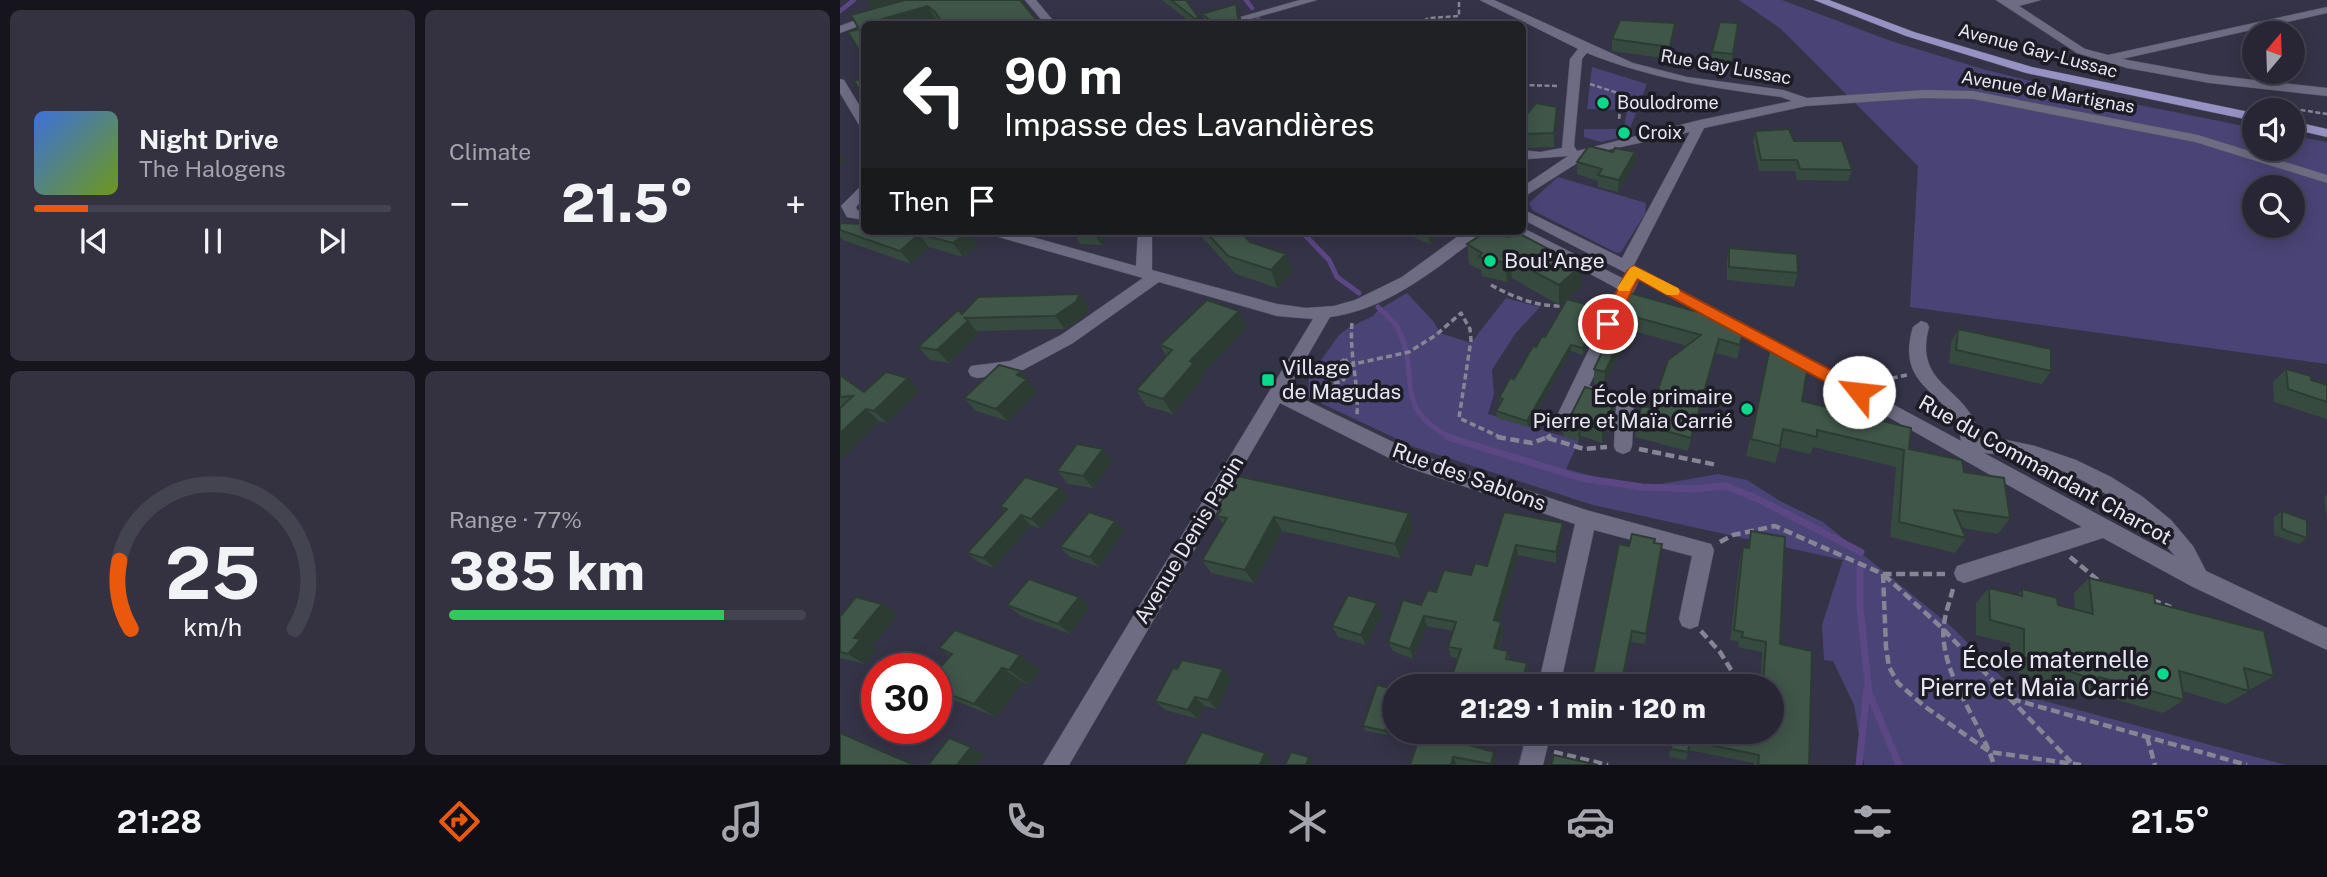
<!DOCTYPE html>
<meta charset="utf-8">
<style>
body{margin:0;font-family:"Public Sans",sans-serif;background:#343241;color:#f1f3f6;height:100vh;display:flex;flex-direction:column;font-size:26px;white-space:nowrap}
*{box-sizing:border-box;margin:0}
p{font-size:23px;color:#a5a5ad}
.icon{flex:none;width:38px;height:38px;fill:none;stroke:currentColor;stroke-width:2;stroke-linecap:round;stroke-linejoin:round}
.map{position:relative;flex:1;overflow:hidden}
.details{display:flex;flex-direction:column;gap:10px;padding:10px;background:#16151d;width:840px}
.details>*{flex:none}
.banner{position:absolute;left:21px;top:21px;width:665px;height:214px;border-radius:10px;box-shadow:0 4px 18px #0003,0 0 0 2px #444350;background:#202124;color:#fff;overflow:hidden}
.needle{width:46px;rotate:19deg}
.controls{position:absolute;left:1402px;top:21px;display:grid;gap:14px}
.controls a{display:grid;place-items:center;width:63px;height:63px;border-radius:50%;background:#282635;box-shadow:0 4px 18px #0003,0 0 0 2px #444350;font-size:35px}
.speed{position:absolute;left:21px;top:653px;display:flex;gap:14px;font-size:35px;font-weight:700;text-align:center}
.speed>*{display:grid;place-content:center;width:91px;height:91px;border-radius:50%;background:#282635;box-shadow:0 4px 18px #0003,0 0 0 2px #444350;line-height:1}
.speed .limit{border:10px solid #d22;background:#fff;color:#111}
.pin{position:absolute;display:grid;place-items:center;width:60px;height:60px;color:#fff;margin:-30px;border:4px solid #fff;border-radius:50%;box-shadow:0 2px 7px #0007}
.me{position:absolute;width:77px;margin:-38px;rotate:299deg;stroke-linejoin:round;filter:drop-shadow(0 0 5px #0008)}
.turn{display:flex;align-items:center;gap:24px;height:147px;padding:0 28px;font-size:32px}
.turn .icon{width:91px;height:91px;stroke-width:2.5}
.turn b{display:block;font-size:49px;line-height:60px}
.then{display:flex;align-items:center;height:66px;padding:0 28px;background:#0003;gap:14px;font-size:26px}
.big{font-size:52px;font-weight:800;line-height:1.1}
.details .card{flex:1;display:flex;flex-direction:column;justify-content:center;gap:10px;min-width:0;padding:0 24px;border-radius:10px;background:#343241}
.details .dial{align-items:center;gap:0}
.dial svg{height:182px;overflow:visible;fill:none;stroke:#444350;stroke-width:7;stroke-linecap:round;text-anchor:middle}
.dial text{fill:#f1f3f6;stroke:none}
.song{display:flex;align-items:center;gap:21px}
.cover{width:84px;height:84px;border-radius:10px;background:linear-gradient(135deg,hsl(220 70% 55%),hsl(80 70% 35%))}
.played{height:7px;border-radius:4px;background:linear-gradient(90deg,#ea580c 15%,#444350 15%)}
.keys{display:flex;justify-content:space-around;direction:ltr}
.heat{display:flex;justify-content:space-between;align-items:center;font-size:38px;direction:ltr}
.charge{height:10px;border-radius:5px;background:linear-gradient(90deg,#34c759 77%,#444350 0)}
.details .tiles{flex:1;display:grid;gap:10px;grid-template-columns:repeat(2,1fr)}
.trip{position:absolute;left:542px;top:674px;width:402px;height:70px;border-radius:35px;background:#282635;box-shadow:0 4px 18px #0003,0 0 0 2px #444350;font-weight:800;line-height:70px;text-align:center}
.tabs{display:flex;height:112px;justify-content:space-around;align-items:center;background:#100f15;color:#a5a5ad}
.tabs .icon{width:49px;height:49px}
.tabs .selected{color:#ea580c}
.tabs b{font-size:32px;color:#f1f3f6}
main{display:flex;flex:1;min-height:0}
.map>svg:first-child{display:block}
</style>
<main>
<section class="details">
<div class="tiles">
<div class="card">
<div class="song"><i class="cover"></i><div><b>Night Drive</b><p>The Halogens</p></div></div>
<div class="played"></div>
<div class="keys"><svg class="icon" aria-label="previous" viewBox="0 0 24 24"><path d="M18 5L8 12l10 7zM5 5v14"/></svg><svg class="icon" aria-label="pause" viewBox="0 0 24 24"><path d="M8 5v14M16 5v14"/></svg><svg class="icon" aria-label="next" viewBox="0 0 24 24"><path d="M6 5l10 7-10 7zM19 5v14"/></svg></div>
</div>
<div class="card"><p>Climate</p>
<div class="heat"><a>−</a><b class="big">21.5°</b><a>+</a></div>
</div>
<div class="card dial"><svg viewBox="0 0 100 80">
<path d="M14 69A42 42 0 1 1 86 69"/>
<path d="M14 69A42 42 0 0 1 9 39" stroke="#ea580c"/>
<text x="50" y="56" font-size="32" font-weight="700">25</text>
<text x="50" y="72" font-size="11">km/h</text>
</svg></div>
<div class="card"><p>Range · 77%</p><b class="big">385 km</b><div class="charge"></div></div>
</div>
</section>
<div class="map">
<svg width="1487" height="765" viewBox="0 0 1487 765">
<rect width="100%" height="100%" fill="#353347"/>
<!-- green -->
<path fill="#494475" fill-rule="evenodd" d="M899 0H942L1051 41 1146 70 1249 95 1414 128V149H1452L1453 136 1487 142V364L1070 307 1078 166 941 29ZM1414 187H1452V226H1414Z
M752 67 807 84 787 136 761 142 744 137V129H784L787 110 747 109Z
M718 177 806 203 805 214 781 252 777 253 692 210 689 203Z
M567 293 594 322 600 333 631 343 666 298 700 307 675 334 652 370 654 394 648 414 739 441 726 469 798 488 878 474 907 480 940 501 983 522 1113 628 1178 694 1446 765H1024L1014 705 993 661 984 660 982 625 1003 560 753 505 574 447 468 397 469 377 499 335 508 328 533 316 538 310Z"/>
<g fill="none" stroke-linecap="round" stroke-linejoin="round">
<!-- stream-far2 -->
<path stroke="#5c4785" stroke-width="4.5" d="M406 0 412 8
M0 11 14 0
M418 19 419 24"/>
<!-- stream-far1 -->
<path stroke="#5c4785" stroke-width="5" d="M461 231 489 260 497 277 519 293
M538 307C544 313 553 320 557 327 583 376 549 407 612 438"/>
<!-- stream -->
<path stroke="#5c4785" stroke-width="7" d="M608 437 741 478 802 487 852 489 886 486 920 500 1021 552
M1020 568V608L1029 693 1059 765
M1019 765 1027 690"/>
<defs>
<path id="minor" d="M185 0H196L216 24H205Z
M460 0H477L393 24H376Z
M640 0H654L793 63 847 77 943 90 967 98 1084 90 1133 91 1358 135 1487 175V183L1355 142 1133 99 1084 98 966 106 864 128 794 265 1121 441C1117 391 1053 393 1073 327L1081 321 1087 323 1089 327C1072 389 1132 386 1139 438L1162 439 1195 446 1236 460 1271 477 1303 497 1331 520 1353 546 1366 571 1487 628V650L1353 587 1263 538 1124 583 1117 580 1114 573 1117 566 1242 527 971 373 799 280 749 386 791 397 794 402 792 446 790 451 783 454 776 451 774 446 776 406 745 395 729 427 723 429 717 427 714 422 778 289 675 233 682 231V228L687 230 784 279 786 273 682 219V209L782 258 850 132 753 153 682 198V187L728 156 688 159 682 158V150L700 152 722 148 730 59 738 49ZM747 53C812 79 873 88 941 97L952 101 860 120 737 151 734 146 742 59ZM1144 453C1219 456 1288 499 1335 556Z
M1156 0H1201L1179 6 1245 49 1268 55 1487 7V13L1282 59 1370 75 1487 88V96L1370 83 1287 68 1237 53Z
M36 13 40 14V18L0 33V26Z
M0 79 4 80 24 113V126L19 125 0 93Z
M24 187V198L16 207 17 210 24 212V220L7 217 1 206 19 188Z
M146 231H171L296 266 298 231H312V270L437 304 466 308 494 306 515 300 562 277 625 231H642C635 241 623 248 613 256 576 284 536 311 490 317L447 391 580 455 746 510 871 544 874 550 858 626 850 629 842 626 839 619 852 556 754 530 720 686H698L735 524 567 467 440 403 229 765H203L473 319 437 316 319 282 233 343 179 372 137 378 131 376 128 371 131 366 170 361 221 335 303 278 148 234Z
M687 732H711L703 765H679Z"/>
<path id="major" d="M974 0H989L1074 32 1192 67 1414 113V121L1186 73 1066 36Z
M1452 121 1487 129V137L1452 129Z"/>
</defs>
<!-- minor casing -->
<use href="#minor" stroke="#515061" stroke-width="1"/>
<!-- major casing -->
<use href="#major" stroke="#515061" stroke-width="1"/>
<!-- path-far2 -->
<path stroke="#868596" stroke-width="2.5" stroke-dasharray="5 2.5" stroke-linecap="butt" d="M577 24 589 18 619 16V0
M750 84 781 94 779 120
M682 85 718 86
M1416 103 1487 114"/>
<!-- path-far1 -->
<path stroke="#868596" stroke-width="3.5" stroke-dasharray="6 3.5" stroke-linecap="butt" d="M651 285C675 298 698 307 725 306
M744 305 760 303
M512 323C509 355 519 383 517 415
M505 359 509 365 508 373 502 382 490 383 485 375Z
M509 365 569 352 596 335 621 313 630 329 631 340 619 418 662 438
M1033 382 1067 375
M706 438 712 434"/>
<!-- path -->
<path stroke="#868596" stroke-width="4.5" stroke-dasharray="9 4.5" stroke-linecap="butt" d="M657 437 692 443 708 437
M708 438 744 449 767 447
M799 449 877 465
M880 542 893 535 935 526 1043 574H1105
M1230 557 1259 581
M1043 574 1046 647 1049 667 1058 683 1084 706 1150 752 1241 765
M1044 575 1102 628 1231 762
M1113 589C1108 607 1101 624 1104 643 1109 685 1141 724 1154 765
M1312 600 1331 607
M861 631 880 652 901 686
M1172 699 1407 765
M1307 737 1315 765
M714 752 768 765"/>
<!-- minor -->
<use href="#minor" fill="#6d6c83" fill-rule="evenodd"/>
<!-- major -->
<use href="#major" fill="#9693c4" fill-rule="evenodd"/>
</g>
<!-- wall -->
<path fill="#374a3f" d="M27 0H180L200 24H102L96 19 76 24H24L19 29 33 9Z
M322 0H346L361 24H353Z
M396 4 403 24H365L362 14Z
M835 23 834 34 829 59 772 51V39Z
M898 23 891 66 870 64 872 52Z
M717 107V122L714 147 687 148 688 162 682 169V120Z
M915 131 954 141 1012 170 1008 181 957 180 955 171H919L913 142Z
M737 162 795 164 778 192 758 187V181L737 174Z
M0 223 125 231 138 245 123 257 89 247 71 264 3 240 0 236Z
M234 231H271L261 245 240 244 233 232Z
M356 231H400L410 242 446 254 453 272 437 288 396 274Z
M571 231H603L590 244 573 237Z
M644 233 741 286 719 305 672 278 667 282 642 276 641 270 629 264 627 244Z
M889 248 958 273 954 287 887 280V261Z
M790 293 905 325 897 359 876 353 848 451 795 437 796 423 812 408 847 346 790 330 764 386 754 383V369Z
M240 294 248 307 245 315 225 329 136 331 139 334 109 363 90 360 78 347 122 314Z
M762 316 743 355 731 351 688 427 657 418 656 411 660 404 659 398 674 379 696 347 705 337Z
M407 327 361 375 363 378 333 414 306 406 296 390 326 356 320 345Z
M1118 329 1211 371 1202 384 1109 363 1111 342Z
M930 347 957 357 962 401 1069 449 1124 472 1170 518 1158 534 1122 528 1126 538 1115 553 1050 537 1056 467 973 447 970 454 940 447 935 463 906 456Z
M1446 369 1471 380 1487 385V419L1434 402 1433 382Z
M181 371 197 392 168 421 136 411 124 398Z
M0 375 24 392 68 378 80 391 47 423 39 421 0 460Z
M774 396 773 418 762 443 741 436 739 441 723 436V423Z
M272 461 253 488 228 484 217 471Z
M220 488 229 497 201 529 191 525 154 568 138 562 127 553 165 511 160 507Z
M1487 495V521L1484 497Z
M377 508 569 513 573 527 560 558 442 531 414 583 371 573 362 560 383 524 377 516 379 513Z
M1442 511 1467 538 1459 544 1434 535V517Z
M664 512 723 523V534L716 563 678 555 658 621 661 622 663 632 659 649 668 651 669 659 687 663 688 673 685 686H610L618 658 611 657 608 647 613 631 587 626 573 659 553 651 548 642 581 605 596 592 631 575 647 566Z
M284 531 259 567 230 557 220 547Z
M911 531 940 644 969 765H914V763L849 750 846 760 829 757 831 745 801 739 803 732H933V686H920L922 652 898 647 899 642 890 640 900 558 903 547 907 548Z
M814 543 822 544 805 644 791 642 782 686H752V679L789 546Z
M1249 578 1315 603 1434 676 1411 689H1408L1409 691 1386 704 1342 691 1344 700 1323 713 1246 691 1242 694 1170 670V643L1136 635V603L1149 588 1177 595 1182 589 1218 605 1235 610 1234 593Z
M167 605 250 607 230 634 181 616Z
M58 614 32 646 37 649 25 664 0 658V617Z
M542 614 526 645 498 637 492 626Z
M99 648 180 655 200 670 189 685 183 682 156 717 109 698 96 690V672L110 656Z
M337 669H383L391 679 377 709 365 706 358 719 325 710 315 701Z
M537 685 548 735 526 731 523 726Z
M581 732H625L623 744 657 760 656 765H570Z"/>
<!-- shaded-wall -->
<path fill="#2d3c33" d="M27 0H79L34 11Z
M396 4 403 24H399Z
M88 6 96 19 76 24H46L42 19Z
M358 17 361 24H357L355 19Z
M684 23V34L682 37V25Z
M835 23 834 34 829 59 830 47Z
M686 44V55L682 63V51Z
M717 107V122L714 147V133Z
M687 147 688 162 682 169V153Z
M795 152V164L778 192 779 180Z
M0 153 6 163 0 165Z
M255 231H271L261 245 254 233Z
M588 231H603L590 244Z
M128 232 138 245 123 257 113 243Z
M79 234 89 247 71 264 60 251Z
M446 254 453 272 437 288 431 270Z
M670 259 672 278 667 282 665 263Z
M741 266V286L719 305V285Z
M240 294 248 307 245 315 225 329 215 316Z
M762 309V316L743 355V348Z
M399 311 407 327 361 375 363 378 333 414 323 399 350 361Z
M791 316 790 330 764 386 765 372Z
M128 321 139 334 109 363 97 350Z
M879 339 876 353 848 451 851 438Z
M731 345V351L688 427 687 421Z
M181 371 197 392 168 421 156 409 177 375Z
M68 378 80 391 47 423 34 411Z
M773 405V418L762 443V430Z
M26 409 39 421 0 460V433Z
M741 423V436L739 441 738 429Z
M263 449 272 461 253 488 243 476Z
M220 488 229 497 201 529 191 519Z
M569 513 573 527 560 558 555 544Z
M181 515 191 525 154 568 143 558Z
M434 517 442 531 414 583 405 570Z
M275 521 284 531 259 567 250 557Z
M723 523V534L716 563V552Z
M676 545 678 555 656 630 654 620Z
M239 597 250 607 230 634 218 624Z
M537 603 542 614 526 645 521 635Z
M42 604 58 614 32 646 37 649 25 664 8 654 14 638Z
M584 616 587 626 573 659 570 649Z
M661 622 663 632 656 657 654 648Z
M792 631 791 642 781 686V685Z
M180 655 200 670 189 685 169 670Z
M687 663 688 673 685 686H681Z
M162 668 183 682 156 717 134 704Z
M383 669 391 679 377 709 368 700Z
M355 697 365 706 358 719 348 710Z
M555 704V716L548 735 545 731Z
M621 732H626L621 751 618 742Z
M131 747 145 754 136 765H117Z
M654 752 657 760 656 765H652Z
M425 753 432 761 430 765H420Z
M469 757 472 761 471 765H466Z
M613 757 617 765H611Z"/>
<!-- building -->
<path fill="#405649" stroke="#2d3c33" stroke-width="2" d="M65 0H180L200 24H103L95 12 88 6 42 19 46 24H24V58L8 32 19 29 11 15Z
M331 0H346L358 17 355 19Z
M396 4 399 24H375L362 14Z
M780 20 835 23 830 47 772 39Z
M667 22 684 23 682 25V24H665Z
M880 22 898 23 893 54 872 52Z
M24 78V97L14 81Z
M696 103 717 107 714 133 682 134V120Z
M949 129 954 141H1002L1012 170 960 169 957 160H921L915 131Z
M749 146 773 152 775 148 795 152 779 180 758 175 762 169 737 162Z
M0 223 24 224V231H125L128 232 113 243 79 234 60 251 0 230Z
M234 231H255L254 233 233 232Z
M365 231H400L410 242 446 254 431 270 388 256Z
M676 232 741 266 719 285 670 259 665 263 639 257 642 253 627 244 644 233 670 237Z
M889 248 957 254 958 273 889 267Z
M790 293 905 325 900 345 879 339 851 438 796 423 802 406 812 408 828 360 861 335 791 316 765 372 754 369Z
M240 294 236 302 215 316 125 318 128 321 97 350 78 347 118 310 122 314 138 297Z
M727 299 762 309 743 348 731 345 687 421 656 411 663 399 659 398 670 378 674 379 693 346 696 347 702 336 705 337Z
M367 300 399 311 350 361 354 363 323 399 296 390 332 350 320 345Z
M1118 329 1211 349V371L1116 350Z
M930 347 957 353V357L969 360 962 401 1071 428 1069 449 1122 460 1124 472 1164 478 1170 518 1114 510 1126 538 1059 522 1064 450 977 430V437L943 429 940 446 911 439Z
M159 365 181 371 177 375 187 379 156 409 124 398Z
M1446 369 1471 376V380L1487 385V402L1448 389Z
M46 372 68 378 34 411 26 409 0 433V408L13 396 0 397V375L24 392Z
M745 387 774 396 773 405 762 430 741 423 738 429 723 423 731 415Z
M237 444 263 449 243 476 217 471Z
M397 476 569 513 555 544 434 517 405 570 362 560 387 518 377 516 381 510 377 508Z
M185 477 220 488 191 519 181 515 143 558 127 553 167 509 160 507Z
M1442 511 1467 520V538L1442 529Z
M249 512 275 521 250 557 220 547Z
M664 512 723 523 716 552 676 545 654 620 661 622 654 648 668 651 666 659 687 663 681 686 609 685 621 649 608 647 616 622 584 616 570 649 548 642 563 600 581 605 588 590 596 592 604 570 631 575 635 563 647 566Z
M911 531 945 537 940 644 972 651 969 765H918L919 755 850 741 848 752 831 749 833 736 808 732H933V686H923L926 642 902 637 903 632 894 630 903 547 909 548Z
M792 534 815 539 814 543 822 544 806 634 792 631 781 685 752 679 779 544 789 546Z
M1249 578 1314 594 1315 603 1424 631 1434 676 1404 668 1409 691 1339 671 1344 700 1259 677V681L1184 657V629L1150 620 1149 588 1182 596V589L1217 598 1218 605 1253 614Z
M189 579 239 597 218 624 167 605Z
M508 595 537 603 521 635 492 626Z
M16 597 42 604 14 638 21 639 8 654 0 652V617Z
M115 630 180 655 169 670 162 668 134 704 96 689V672L112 654 99 648Z
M342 660 383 669 368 700 355 697 348 710 315 701 333 668 337 669Z
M872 674 887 675 886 686H871Z
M537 685 555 689V704L545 731 523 726Z
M362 732 425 753 420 765H344Z
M581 732H621L618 742 654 752 651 764 613 757 611 765H570Z
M0 733 74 765H0Z
M109 738 131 747 117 765H88Z
M451 752 469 757 466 765H445Z
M714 755 758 765H706V764L711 765Z"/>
<!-- route -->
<path fill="#ea580c" stroke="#983908" stroke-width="2" d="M794 266 1025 388 1027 392 1025 397H1013L798 279 773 328H763L760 324 787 271Z"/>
<!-- slow -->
<path fill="#f59e0b" d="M794 266 838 288 840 291 838 295H827L797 278 789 291H779L777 288 790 268Z"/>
<!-- markers -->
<g fill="#0ad98b" stroke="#1d1c25" stroke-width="2.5">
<circle cx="763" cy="103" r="7"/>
<circle cx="784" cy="133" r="7"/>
<circle cx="650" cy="261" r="7"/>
<rect x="421" y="373" width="14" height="14" rx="3.5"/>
<circle cx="907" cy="409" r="7"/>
<circle cx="1323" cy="674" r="7"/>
</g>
<g text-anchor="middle" stroke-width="7" stroke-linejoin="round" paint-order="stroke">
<!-- far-street labels -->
<g font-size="18" fill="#e7e7f4" stroke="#1d1c25">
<text transform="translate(1198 51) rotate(15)" y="6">Avenue Gay-Lussac</text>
<text transform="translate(886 67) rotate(10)" y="6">Rue Gay Lussac</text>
<text transform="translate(1208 92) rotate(10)" y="6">Avenue de Martignas</text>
</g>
<!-- far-poi labels -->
<g font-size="18" fill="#e7e7f4" stroke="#1d1c25" text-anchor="start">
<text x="777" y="109">Boulodrome</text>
<text x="798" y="139">Croix</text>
</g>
<!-- poi labels -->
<g font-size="21" fill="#e7e7f4" stroke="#1d1c25" text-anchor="start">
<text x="664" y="268">Boul'Ange</text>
<text x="442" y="375">Village<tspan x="442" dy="24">de Magudas</tspan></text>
<text x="893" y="404" text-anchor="end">École primaire<tspan x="893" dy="24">Pierre et Maïa Carrié</tspan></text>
</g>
<!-- street labels -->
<g font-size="21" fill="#e7e7f4" stroke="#1d1c25">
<text transform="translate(1205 470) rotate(29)" y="7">Rue du Commandant Charcot</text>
<text transform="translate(629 477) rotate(20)" y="7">Rue des Sablons</text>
<text transform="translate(349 540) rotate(-59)" y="7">Avenue Denis Papin</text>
</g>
<!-- near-poi labels -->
<g font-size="24" fill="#e7e7f4" stroke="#1d1c25" text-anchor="end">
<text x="1309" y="668">École maternelle<tspan x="1309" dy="28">Pierre et Maïa Carrié</tspan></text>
</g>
</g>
</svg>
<div class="controls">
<a><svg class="needle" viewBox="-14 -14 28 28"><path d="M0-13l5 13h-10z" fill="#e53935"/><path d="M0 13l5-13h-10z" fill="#a5a5ad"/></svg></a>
<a><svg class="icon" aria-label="sound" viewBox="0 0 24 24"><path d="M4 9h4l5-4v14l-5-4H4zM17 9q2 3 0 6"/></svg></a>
<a><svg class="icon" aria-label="search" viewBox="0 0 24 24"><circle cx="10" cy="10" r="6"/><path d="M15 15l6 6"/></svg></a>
</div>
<div class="speed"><div class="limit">30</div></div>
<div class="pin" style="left:768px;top:324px;background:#d93025"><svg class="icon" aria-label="arrive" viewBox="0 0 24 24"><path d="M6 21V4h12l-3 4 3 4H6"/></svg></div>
<svg class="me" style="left:1019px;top:392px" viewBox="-20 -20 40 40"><circle r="19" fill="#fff"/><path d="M0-13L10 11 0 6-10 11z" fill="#ea580c"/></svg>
<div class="trip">21:29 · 1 min · 120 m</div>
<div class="banner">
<div class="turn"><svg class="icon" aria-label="left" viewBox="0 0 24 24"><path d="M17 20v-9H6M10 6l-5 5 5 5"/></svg><div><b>90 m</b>Impasse des Lavandières</div></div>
<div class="then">Then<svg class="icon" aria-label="arrive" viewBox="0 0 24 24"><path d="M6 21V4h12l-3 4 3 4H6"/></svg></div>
</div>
</div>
</main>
<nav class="tabs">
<b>21:28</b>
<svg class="icon selected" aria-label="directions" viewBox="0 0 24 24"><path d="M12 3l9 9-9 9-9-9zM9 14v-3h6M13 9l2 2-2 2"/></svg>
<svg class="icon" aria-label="music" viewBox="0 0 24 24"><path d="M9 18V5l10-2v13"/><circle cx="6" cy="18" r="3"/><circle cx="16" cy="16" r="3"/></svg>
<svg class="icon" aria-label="phone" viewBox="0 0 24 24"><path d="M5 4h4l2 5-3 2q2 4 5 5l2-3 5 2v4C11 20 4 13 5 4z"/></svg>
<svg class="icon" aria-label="climate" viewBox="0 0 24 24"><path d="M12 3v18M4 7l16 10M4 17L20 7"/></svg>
<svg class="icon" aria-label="car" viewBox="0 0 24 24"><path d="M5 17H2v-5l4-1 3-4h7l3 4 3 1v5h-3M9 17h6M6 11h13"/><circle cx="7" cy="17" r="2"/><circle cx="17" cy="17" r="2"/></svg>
<svg class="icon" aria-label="filters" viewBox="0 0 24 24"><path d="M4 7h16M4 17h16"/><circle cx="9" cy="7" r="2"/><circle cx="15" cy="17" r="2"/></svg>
<b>21.5°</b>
</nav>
